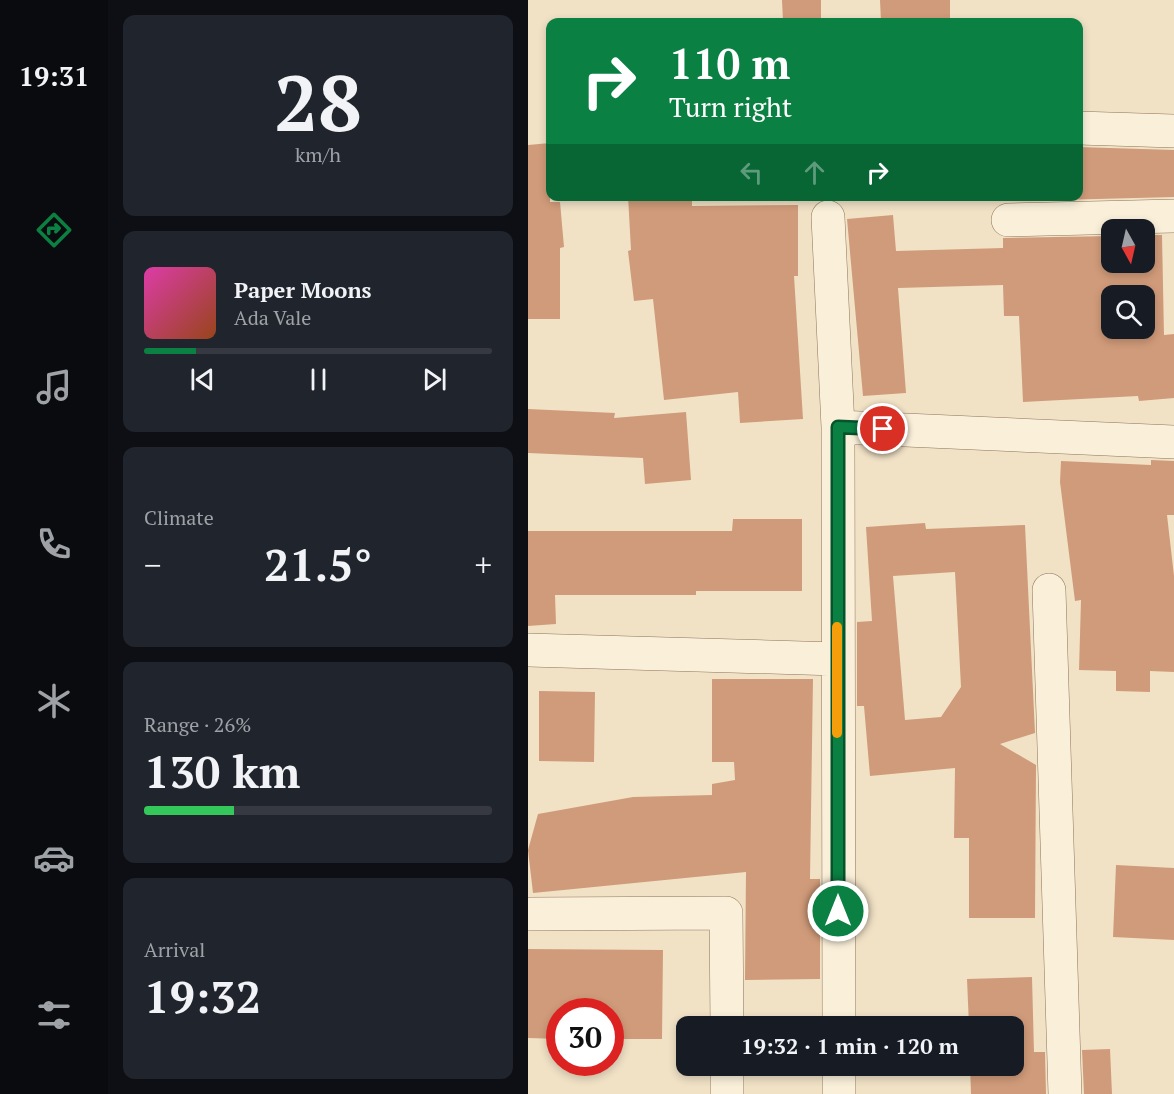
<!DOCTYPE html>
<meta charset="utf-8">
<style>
body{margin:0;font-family:"PT Serif",serif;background:#20242c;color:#f1f3f6;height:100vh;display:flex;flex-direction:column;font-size:22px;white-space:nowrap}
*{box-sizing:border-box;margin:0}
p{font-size:20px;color:#9ea1a6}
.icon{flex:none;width:33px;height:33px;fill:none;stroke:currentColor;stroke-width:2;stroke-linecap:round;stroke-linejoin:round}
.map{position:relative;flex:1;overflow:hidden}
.panel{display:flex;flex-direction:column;gap:15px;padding:15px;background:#0d0f14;width:420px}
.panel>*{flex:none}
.top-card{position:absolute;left:18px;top:18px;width:537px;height:183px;border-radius:12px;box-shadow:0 3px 9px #0003;background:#0b8043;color:#fff;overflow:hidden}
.needle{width:39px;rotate:172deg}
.buttons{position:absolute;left:573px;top:219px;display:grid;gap:12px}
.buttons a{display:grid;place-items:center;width:54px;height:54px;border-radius:12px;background:#171b24;box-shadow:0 3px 9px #0003;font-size:30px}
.speed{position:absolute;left:18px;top:998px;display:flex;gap:12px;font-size:30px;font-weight:700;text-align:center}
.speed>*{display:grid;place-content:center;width:78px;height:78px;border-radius:50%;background:#171b24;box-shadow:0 3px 9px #0003;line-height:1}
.speed .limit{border:9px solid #d22;background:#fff;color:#111}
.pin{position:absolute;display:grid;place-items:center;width:51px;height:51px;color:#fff;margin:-26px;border:3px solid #fff;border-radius:50%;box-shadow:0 2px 6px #0007}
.me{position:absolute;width:66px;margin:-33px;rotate:0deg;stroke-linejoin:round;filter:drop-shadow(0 0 4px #0008)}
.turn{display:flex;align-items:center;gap:21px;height:126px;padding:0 24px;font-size:27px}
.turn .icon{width:78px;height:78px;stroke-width:2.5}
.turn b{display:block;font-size:42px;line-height:51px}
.lanes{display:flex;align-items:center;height:57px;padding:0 24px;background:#0003;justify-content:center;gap:30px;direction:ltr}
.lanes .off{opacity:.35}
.big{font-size:45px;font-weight:600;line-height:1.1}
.panel .widget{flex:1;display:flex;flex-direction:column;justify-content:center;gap:9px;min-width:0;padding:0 21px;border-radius:12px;background:#20242c}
.panel .dial{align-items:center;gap:0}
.dial b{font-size:78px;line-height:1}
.song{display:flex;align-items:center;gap:18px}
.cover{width:72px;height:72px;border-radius:9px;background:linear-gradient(135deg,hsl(320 70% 55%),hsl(20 70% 35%))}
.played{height:6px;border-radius:3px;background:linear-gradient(90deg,#0b8043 15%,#363941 15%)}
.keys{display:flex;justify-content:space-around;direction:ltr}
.heat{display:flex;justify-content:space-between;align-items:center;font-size:33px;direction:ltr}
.charge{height:9px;border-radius:4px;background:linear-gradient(90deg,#34c759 26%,#363941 0)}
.trip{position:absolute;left:148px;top:1016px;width:348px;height:60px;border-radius:12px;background:#171b24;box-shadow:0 3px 9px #0003;font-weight:600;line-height:60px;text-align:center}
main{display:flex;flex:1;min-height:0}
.tab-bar{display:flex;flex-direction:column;width:108px;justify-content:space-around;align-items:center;background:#090b0e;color:#9ea1a6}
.tab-bar .icon{width:42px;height:42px}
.tab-bar .current{color:#0b8043}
.tab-bar b{font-size:27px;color:#f1f3f6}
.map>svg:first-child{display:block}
</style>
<main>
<nav class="tab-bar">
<b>19:31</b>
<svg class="icon current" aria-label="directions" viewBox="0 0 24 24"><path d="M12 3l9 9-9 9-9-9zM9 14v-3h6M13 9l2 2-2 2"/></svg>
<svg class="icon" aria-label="music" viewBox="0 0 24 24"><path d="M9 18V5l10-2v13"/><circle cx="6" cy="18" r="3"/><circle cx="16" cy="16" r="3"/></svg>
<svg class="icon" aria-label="phone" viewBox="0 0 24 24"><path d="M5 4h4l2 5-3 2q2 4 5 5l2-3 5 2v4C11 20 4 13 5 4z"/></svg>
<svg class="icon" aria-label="climate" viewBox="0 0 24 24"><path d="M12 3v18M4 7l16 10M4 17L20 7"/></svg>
<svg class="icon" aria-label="car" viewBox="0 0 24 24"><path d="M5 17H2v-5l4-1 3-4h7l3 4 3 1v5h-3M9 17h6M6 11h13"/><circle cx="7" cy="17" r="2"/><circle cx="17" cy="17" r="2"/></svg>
<svg class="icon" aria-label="filters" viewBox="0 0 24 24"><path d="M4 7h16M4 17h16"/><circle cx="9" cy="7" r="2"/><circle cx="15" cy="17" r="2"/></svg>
</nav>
<section class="panel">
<div class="widget dial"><b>28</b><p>km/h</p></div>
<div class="widget">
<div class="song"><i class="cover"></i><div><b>Paper Moons</b><p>Ada Vale</p></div></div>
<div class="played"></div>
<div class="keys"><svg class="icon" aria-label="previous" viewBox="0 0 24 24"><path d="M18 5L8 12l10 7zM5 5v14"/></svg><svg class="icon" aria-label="pause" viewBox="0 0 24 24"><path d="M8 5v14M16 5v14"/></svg><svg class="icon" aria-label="next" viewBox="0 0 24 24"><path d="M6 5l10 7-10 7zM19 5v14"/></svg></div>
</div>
<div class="widget"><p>Climate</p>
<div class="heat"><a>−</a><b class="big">21.5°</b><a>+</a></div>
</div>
<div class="widget"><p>Range · 26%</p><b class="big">130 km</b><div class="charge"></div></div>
<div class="widget"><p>Arrival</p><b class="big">19:32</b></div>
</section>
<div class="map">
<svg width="646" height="1094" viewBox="0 0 646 1094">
<rect width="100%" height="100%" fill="#f1e2c6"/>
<!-- building -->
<path fill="#d09b7a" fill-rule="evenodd" d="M254 0H293V22H255Z
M352 0H422V22H353Z
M22 143V202H32L36 247 32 248V319H0V145Z
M550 147 646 150V197L492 201V196H550Z
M100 196H164V206L270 205V276H266L275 419 212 423 210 392 136 400 125 299 106 301 100 251 103 250Z
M365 215 368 251 475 248V238L584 236V262H616V235H634L636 335 646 334V398L611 401 610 396 495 402 491 316H476L475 285 370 288 378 393 335 396 319 219ZM584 296H616V328H584Z
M0 409 87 413 86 418 158 412 163 480 117 484 115 458 0 453Z
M623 460 646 461V515H639L646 576V672L622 671V692L588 691V671L551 670 553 600 547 601 532 482 533 461 623 465Z
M205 519H274V591H168V595H27L28 624 0 626V531H204Z
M397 523 398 529 497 525 507 733 472 744 508 765 507 918H441V838H426L427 768 342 776 336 706H329V622L344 621 338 527ZM427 572 433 687 413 717 377 720 365 576Z
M184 679H285L282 879H292V979L217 980 218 872 5 893 0 850 10 814 105 797 184 795V784L207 780 206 762H184Z
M11 691 67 692 66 762 11 761Z
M588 865 646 868V940L585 937Z
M0 949 135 950 134 1039H82V1011H32V1039L0 1038Z
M504 977 506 1052H517L518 1094H443L442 1065H486V1026H441L439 979Z
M582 1049 584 1094H556L554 1050Z"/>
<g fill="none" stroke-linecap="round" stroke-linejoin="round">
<defs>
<path id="minor" d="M550 128 646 131
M300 217 310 427 311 1026
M480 220 646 216
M310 427 646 442
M521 590 537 1094
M0 650 309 659
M0 914 198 913 199 1026
M199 1065V1094
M311 1065V1094"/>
</defs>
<!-- minor casing -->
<use href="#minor" stroke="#8d745a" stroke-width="34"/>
<!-- minor -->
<use href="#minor" stroke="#faf0da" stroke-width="33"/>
</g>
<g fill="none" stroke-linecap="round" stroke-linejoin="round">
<defs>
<path id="route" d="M310 911V427L355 429"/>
</defs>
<!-- route casing -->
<use href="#route" stroke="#07532c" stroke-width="15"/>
<!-- route -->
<use href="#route" stroke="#0b8043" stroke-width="10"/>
<!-- slow -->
<path stroke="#f59e0b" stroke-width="10" d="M309 627V733"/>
</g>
</svg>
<div class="buttons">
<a><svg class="needle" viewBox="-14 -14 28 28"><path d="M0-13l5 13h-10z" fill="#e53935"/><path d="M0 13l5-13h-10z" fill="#9ea1a6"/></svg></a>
<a><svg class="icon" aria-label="search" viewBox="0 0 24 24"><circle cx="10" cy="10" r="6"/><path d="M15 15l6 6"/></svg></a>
</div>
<div class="speed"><div class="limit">30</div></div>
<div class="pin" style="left:355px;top:429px;background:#d93025"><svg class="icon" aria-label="arrive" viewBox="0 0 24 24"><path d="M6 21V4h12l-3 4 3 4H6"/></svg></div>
<svg class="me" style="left:310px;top:911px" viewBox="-20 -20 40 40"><circle r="17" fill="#0b8043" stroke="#fff" stroke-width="3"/><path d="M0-11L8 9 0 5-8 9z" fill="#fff"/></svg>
<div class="trip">19:32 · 1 min · 120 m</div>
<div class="top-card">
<div class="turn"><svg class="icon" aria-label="right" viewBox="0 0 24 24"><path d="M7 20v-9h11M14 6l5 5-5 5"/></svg><div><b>110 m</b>Turn right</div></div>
<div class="lanes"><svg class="icon off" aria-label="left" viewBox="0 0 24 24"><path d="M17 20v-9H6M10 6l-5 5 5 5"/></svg><svg class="icon off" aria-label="ahead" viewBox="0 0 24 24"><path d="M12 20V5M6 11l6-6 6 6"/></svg><svg class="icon" aria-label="right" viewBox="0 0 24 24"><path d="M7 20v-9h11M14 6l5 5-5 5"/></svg></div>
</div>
</div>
</main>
